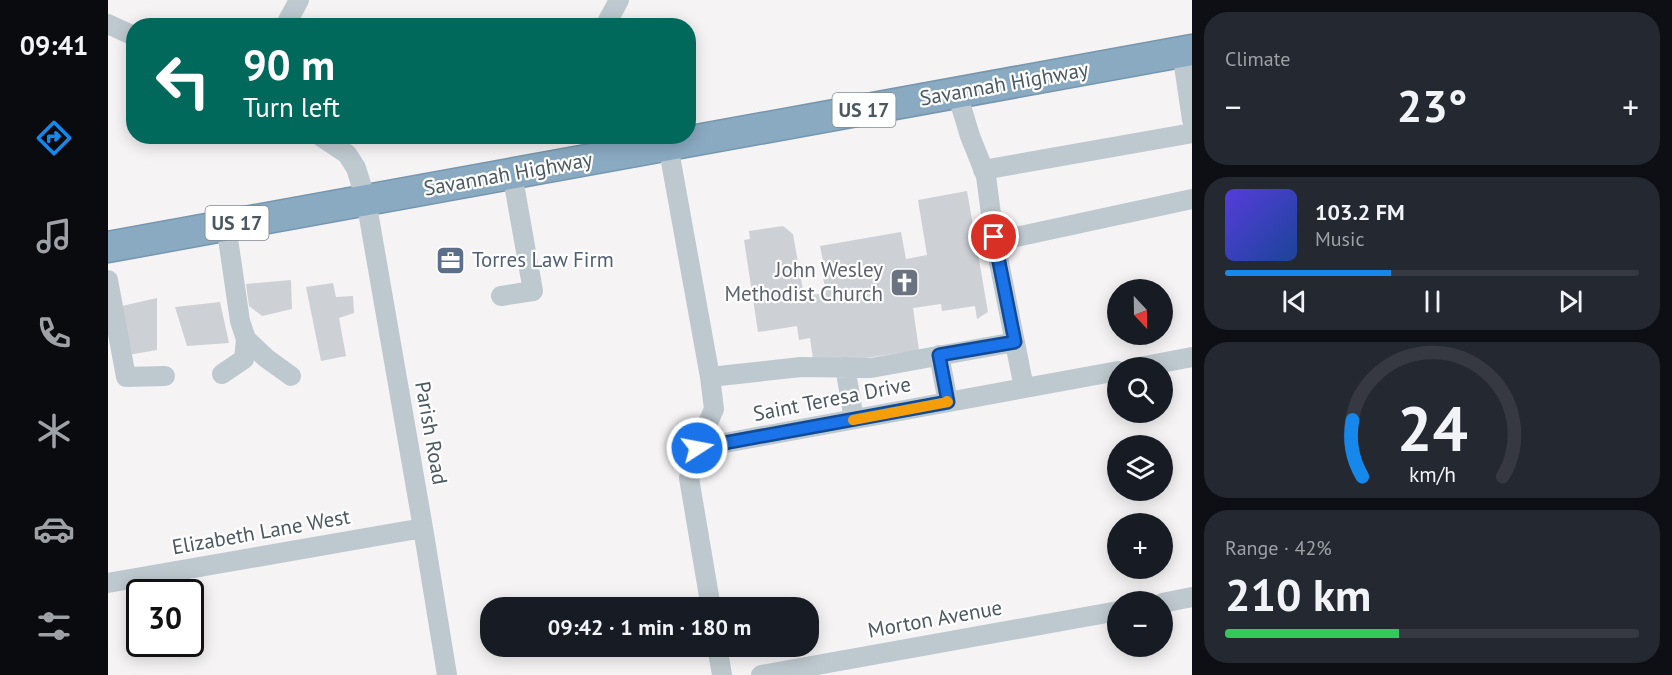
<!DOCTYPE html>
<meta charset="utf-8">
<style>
body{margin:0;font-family:"PT Sans",sans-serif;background:#242831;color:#f1f3f6;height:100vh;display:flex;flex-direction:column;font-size:22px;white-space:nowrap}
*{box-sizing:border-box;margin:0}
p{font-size:20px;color:#9ea1a6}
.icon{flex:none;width:33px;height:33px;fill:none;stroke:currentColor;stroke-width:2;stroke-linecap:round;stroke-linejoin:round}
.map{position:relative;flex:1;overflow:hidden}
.side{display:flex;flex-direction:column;gap:12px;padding:12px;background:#0d0f14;width:480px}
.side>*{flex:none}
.hud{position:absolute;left:18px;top:18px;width:570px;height:126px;border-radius:24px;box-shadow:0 3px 15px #0003;background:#00695c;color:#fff;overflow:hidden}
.needle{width:39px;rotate:158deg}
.fabs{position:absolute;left:999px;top:279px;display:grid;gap:12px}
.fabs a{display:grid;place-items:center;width:66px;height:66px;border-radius:50%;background:#171b24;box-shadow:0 3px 15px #0003;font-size:30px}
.speed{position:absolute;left:18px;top:579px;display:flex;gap:12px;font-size:30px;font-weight:700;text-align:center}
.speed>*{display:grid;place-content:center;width:78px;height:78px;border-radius:50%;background:#171b24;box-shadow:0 3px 15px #0003;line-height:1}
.speed .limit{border:3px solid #111;border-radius:9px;background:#fff;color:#111}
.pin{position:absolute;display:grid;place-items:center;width:51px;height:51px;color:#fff;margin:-26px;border:3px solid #fff;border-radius:50%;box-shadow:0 2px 6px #0007}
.me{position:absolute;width:66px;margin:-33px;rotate:79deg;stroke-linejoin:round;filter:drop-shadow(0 0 4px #0008)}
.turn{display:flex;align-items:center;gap:21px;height:126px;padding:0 18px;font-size:27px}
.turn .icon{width:78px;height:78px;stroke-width:2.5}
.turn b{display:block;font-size:42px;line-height:51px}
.big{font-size:45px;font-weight:700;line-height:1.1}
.side .tile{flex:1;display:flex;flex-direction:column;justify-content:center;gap:9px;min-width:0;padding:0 21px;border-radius:24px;background:#242831}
.side .dial{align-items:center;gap:0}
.dial svg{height:156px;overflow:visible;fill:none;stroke:#363941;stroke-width:7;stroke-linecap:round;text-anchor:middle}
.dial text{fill:#f1f3f6;stroke:none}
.song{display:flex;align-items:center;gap:18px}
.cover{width:72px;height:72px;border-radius:9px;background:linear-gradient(135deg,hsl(250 70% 55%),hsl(220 70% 35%))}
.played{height:6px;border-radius:3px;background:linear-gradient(90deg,#1788eb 40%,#363941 40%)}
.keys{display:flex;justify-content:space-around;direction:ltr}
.heat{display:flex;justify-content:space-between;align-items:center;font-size:33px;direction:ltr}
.charge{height:9px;border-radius:4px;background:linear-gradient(90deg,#34c759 42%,#363941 0)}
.trip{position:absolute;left:372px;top:597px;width:339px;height:60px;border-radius:24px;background:#171b24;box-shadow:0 3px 15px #0003;font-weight:700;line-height:60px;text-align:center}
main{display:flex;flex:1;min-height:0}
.tabs{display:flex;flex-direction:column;width:108px;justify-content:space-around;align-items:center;background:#090b0e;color:#9ea1a6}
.tabs .icon{width:42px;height:42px}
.tabs .selected{color:#1788eb}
.tabs b{font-size:27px;color:#f1f3f6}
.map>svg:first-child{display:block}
</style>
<main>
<nav class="tabs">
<b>09:41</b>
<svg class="icon selected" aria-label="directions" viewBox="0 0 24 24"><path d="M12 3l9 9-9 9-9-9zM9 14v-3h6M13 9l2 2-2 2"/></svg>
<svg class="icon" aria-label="music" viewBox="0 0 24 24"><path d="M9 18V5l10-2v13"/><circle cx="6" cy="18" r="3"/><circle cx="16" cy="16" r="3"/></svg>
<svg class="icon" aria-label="phone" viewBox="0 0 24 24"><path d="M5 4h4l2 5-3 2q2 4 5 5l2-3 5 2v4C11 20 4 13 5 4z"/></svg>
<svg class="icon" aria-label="climate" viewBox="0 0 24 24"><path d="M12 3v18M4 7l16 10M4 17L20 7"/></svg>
<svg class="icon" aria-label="car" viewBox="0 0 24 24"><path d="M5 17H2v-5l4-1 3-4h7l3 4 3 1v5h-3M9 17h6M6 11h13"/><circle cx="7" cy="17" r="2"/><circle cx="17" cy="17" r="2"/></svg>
<svg class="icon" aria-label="filters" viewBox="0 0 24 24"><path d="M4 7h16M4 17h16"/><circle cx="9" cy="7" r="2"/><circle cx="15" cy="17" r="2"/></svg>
</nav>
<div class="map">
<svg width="1084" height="675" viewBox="0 0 1084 675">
<rect width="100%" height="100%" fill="#f5f3f3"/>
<!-- building -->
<path fill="#cdd0d5" d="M859 191 880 312 869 319 867 306 834 311 833 304 805 308 811 350 706 366 702 338 691 340 689 326 650 332 636 240 642 239 641 231 675 226 685 234 696 296 718 293 714 272 717 271 712 246 793 232 798 259 819 255 810 200Z
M183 280 184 309 154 316 141 306 138 284Z
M225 283 228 297 245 296 246 313 231 318 238 356 213 361 198 287Z
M49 298V350L14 356 5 308Z
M112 302 121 343 79 346 67 307Z"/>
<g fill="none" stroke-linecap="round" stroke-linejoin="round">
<defs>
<path id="highway" d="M0 247 1084 50"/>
</defs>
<!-- highway casing -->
<use href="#highway" stroke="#7596ae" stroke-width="33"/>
<!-- minor -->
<path stroke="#bec9cf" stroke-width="20" d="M0 24 26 36
M177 26 191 0
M497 26 511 0
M1074 52 1084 120
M849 93 862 136 878 176 886 237 899 239 1084 199
M212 136 239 154 248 168 258 200 315 528 339 675
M507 136 513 153
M560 145 602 377 606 409 589 448 581 478 603 608
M875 170 1084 133
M886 237 916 388
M0 280 18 377 57 376
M393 296 425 291 404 173
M138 339 158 358 183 376
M831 355 840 402
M737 367 746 419
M1026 368 1084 357
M114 374 136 359 138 339 132 321 118 225
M602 377 693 367 763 368 907 342
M589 448 1010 371
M0 583 315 528
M1054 603 1084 597
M609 646 614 675
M653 675 1010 611"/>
<!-- highway -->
<use href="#highway" stroke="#8aaac2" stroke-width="30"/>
</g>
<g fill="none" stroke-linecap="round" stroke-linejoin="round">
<defs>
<path id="route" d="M589 448 840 402 831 355 907 342 886 237"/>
</defs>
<!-- route casing -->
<use href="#route" stroke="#114b97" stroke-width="15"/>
<!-- route -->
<use href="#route" stroke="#1a73e8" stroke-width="10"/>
<!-- slow -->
<path stroke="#f59e0b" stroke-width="10" d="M745 420 840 402 839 401"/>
</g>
<!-- icons -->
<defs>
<symbol id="office-square" viewBox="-11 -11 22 22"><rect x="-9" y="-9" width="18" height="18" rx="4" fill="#5c6f8a" stroke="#fff"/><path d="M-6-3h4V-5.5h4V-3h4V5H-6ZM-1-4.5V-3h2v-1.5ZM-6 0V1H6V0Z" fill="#fff"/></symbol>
<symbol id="church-square" viewBox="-11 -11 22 22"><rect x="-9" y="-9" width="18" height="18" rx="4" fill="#6b7280" stroke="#fff"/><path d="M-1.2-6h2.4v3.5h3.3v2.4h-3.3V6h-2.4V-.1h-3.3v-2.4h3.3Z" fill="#fff"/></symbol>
</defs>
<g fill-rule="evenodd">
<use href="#office-square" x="326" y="244" width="33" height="33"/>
<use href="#church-square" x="780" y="266" width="33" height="33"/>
</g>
<g text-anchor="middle" stroke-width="4.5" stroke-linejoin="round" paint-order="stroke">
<!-- shield labels -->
<g fill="#fff" stroke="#808a90" stroke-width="1.5">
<rect x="724.5" y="93" width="63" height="34" rx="4.5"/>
<rect x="97.5" y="206" width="63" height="34" rx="4.5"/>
</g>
<g font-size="20" font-weight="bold" fill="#4a5861">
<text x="756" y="117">US 17</text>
<text x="129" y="230">US 17</text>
</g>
<!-- street labels -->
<g font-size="21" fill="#4a5861" stroke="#fff">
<text transform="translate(896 84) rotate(-10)" y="7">Savannah Highway</text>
<text transform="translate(400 174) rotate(-10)" y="7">Savannah Highway</text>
<text transform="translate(724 399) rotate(-11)" y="7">Saint Teresa Drive</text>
<text transform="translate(323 433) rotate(80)" y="7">Parish Road</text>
<text transform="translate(153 532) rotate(-10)" y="7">Elizabeth Lane West</text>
<text transform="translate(827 619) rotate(-10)" y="7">Morton Avenue</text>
</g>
<!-- service labels -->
<g font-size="21" fill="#4e5e75" stroke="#fff" text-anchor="start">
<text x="364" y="267">Torres Law Firm</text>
</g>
<!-- worship labels -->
<g font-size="21" fill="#5b616d" stroke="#fff" text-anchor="end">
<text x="775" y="277">John Wesley<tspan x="775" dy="24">Methodist Church</tspan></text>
</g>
</g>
</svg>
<div class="fabs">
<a><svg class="needle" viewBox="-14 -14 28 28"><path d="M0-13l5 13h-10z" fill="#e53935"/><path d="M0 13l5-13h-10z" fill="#9ea1a6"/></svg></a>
<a><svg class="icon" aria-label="search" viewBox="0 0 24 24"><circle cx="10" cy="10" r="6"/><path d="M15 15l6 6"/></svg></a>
<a><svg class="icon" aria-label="layers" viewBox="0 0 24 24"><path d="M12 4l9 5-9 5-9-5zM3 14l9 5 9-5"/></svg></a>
<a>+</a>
<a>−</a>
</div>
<div class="speed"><div class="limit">30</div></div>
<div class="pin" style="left:886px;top:237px;background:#d93025"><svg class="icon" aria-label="arrive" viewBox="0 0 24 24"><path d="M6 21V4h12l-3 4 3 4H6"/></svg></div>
<svg class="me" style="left:589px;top:448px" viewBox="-20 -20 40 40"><circle r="17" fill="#1a73e8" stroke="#fff" stroke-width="3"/><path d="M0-11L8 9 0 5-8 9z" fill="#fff"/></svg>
<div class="trip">09:42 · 1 min · 180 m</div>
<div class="hud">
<div class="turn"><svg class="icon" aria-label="left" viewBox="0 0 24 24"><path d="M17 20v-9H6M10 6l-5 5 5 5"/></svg><div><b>90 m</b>Turn left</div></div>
</div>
</div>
<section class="side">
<div class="tile"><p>Climate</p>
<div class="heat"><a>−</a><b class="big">23°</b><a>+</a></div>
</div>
<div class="tile">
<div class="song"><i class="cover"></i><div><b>103.2 FM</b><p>Music</p></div></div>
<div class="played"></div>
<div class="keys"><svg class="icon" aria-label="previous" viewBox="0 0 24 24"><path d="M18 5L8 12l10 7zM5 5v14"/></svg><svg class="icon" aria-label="pause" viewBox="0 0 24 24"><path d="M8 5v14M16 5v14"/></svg><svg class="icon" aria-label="next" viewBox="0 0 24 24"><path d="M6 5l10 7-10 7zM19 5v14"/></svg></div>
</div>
<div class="tile dial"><svg viewBox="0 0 100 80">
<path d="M14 69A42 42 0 1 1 86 69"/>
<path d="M14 69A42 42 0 0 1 9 40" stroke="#1788eb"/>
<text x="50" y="56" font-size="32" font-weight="700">24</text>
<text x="50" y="72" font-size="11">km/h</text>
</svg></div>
<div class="tile"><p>Range · 42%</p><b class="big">210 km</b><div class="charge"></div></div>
</section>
</main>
